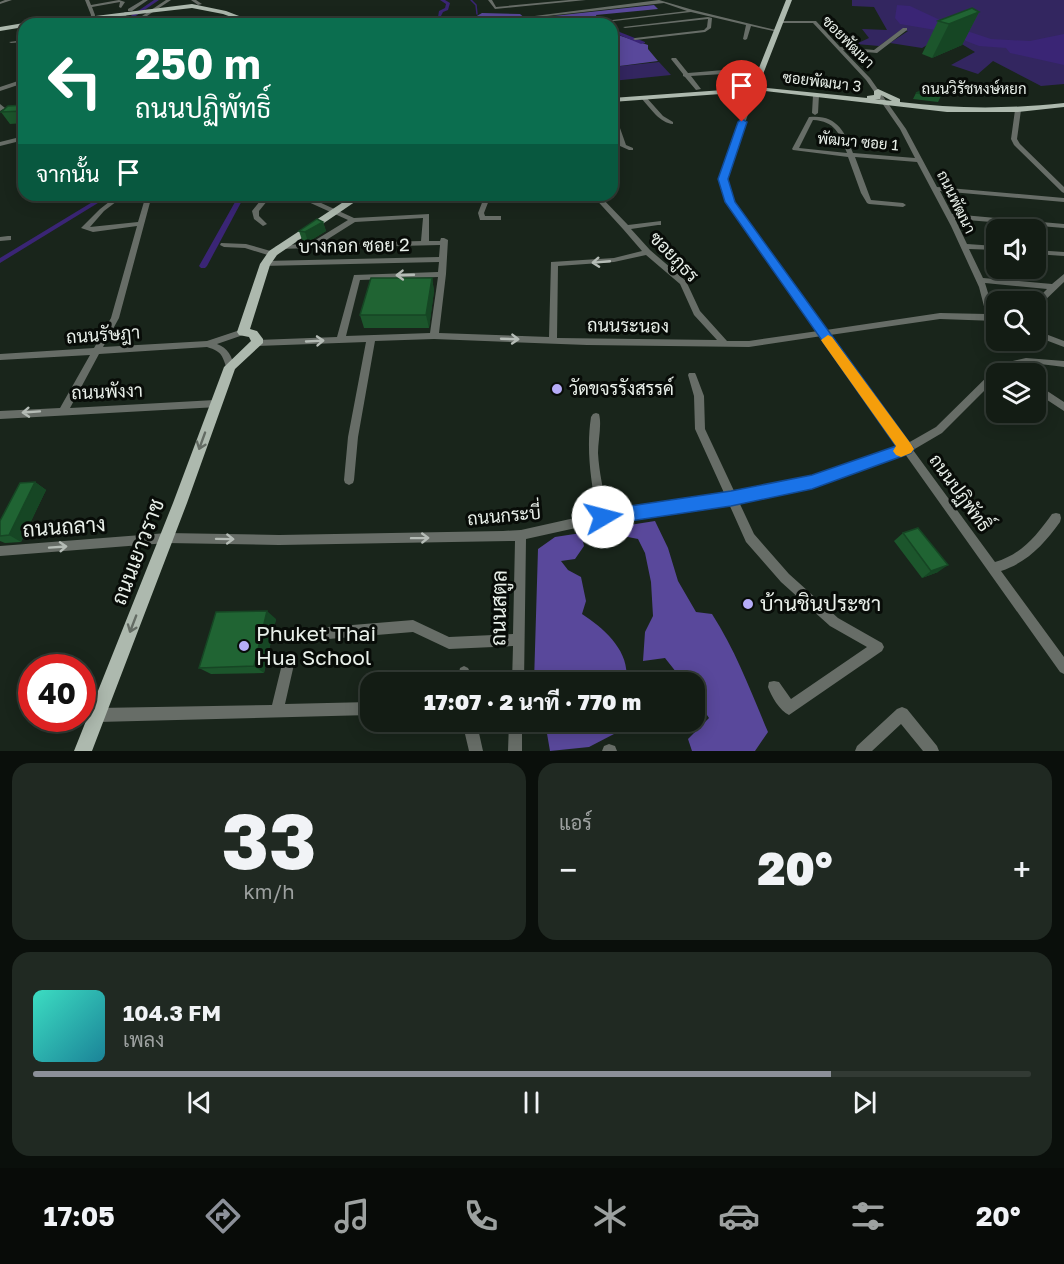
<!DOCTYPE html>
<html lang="th">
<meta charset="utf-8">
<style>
body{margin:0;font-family:"Golos Text",Sarabun,sans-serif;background:#202922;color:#f1f3f6;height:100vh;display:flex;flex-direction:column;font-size:22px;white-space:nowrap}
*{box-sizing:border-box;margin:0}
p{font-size:20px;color:#9da1a0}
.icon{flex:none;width:33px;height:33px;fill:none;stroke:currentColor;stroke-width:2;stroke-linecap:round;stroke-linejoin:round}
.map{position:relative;height:751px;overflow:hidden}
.details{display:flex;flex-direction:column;gap:12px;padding:12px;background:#0a0f0b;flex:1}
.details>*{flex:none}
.banner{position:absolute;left:18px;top:18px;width:600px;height:183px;border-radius:18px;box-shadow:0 3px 15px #0003,0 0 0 2px #323a34;background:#0b6e4f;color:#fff;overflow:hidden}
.buttons{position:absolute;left:986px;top:219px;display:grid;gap:12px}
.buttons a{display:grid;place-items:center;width:60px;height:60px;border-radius:12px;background:#131c14;box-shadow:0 3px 15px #0003,0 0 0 2px #323a34;font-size:30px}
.speed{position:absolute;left:18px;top:654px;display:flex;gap:12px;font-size:30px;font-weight:700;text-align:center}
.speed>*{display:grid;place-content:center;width:78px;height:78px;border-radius:50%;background:#131c14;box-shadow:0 3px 15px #0003,0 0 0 2px #323a34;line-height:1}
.speed .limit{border:9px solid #d22;background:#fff;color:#111}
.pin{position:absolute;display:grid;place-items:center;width:51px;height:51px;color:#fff;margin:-62px -26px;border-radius:50% 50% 50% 0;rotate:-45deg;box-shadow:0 0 6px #0007}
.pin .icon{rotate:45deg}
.me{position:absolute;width:66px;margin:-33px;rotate:82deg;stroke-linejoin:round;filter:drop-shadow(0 0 4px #0008)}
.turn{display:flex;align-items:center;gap:21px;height:126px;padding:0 18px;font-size:27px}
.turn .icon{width:78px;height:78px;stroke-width:2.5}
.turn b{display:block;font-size:42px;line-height:51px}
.then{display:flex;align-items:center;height:57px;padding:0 18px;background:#0003;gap:12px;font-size:22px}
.big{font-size:45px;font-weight:800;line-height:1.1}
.details .card{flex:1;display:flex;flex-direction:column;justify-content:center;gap:9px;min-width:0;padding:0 21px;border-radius:18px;background:#202922}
.details .dial{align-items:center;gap:0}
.dial b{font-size:78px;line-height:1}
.song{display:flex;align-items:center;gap:18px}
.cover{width:72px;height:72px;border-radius:9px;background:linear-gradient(135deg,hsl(170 70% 55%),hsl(190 70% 35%))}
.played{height:6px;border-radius:3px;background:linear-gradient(90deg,#8c9099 80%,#323a34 80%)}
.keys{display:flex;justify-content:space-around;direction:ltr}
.heat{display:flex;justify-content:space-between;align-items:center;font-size:33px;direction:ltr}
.details .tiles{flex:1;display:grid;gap:12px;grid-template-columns:1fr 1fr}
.card:last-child{grid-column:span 2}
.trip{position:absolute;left:360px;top:672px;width:345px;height:60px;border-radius:18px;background:#131c14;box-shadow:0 3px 15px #0003,0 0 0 2px #323a34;font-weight:800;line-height:60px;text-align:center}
.dock{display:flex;height:96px;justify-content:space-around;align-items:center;background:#080b08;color:#9da1a0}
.dock .icon{width:42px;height:42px}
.dock .selected{color:#8c9099}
.dock b{font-size:27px;color:#f1f3f6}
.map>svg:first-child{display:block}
</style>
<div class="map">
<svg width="1064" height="751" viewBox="0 0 1064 751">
<rect width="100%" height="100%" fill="#19251b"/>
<!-- green -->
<path fill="#332660" d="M852 0H1064V84L1041 86 993 61 978 74 951 65 975 52 955 40 941 37 922 48 890 43 908 31 901 30 879 46 856 44 869 38 862 29 887 30 874 7 852 6Z
M659 62 671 75 612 81V67Z"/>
<!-- forest -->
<path fill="#59489b" d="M654 5 658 9 596 15 597 18 534 24H474L475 17 482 13 520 14 526 19Z
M612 33 648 45V49L658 61 612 67Z
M655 521 668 548 678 581 696 612 712 614C736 651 751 692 768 732L755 751H692L688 739 709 718 695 697 694 682H684L665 658 643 661 645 632 653 616 651 582 645 553 638 539 618 535 617 527Z
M581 533 584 546 575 559 561 561 568 570 581 577 586 601 582 614C605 629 631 652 626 682H534L538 549 555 537Z
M545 722H613L614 734 589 747 550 751Z"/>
<!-- water -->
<path fill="#3a2575" d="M897 5 910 6 955 27 991 39 1030 41 1064 34V65L1010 53 1006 48 979 46 966 41 959 34 900 24 895 18Z"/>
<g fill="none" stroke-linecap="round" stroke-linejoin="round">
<!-- stream -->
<path stroke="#3a2575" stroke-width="1.5" d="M471 0 476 5 477 14"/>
<!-- canal -->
<path fill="#3a2575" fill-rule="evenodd" d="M154 0H159L124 24H119Z
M440 0H445L450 3 448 10 443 12 441 16 457 24H452L438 17 439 11 445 8 446 4Z
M588 18 603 24H597L588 20 552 24H537Z
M612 29 645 42V43L641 44 612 32Z
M104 195H111L0 263V258Z
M239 195H245L207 266 205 268H201L199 266Z"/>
<!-- minor -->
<path fill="#676d67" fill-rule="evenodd" d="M5 0H12L0 4V2Z
M85 0H89L91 5 119 0 125 2 121 8 119 7 120 2 92 7 95 15 94 24H90L91 15Z
M143 0H148L132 11H128V9Z
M166 0H171L135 24H130Z
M191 0H196L202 4 198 5Z
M488 0H492L496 7 569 0H586L495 9Z
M659 0 693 10 780 31 778 32 751 26 747 39 745 40 743 39 746 25 691 12 606 22 604 21 687 11 664 3 529 18 527 17Z
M125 12 129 13 117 24H112Z
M708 17 712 18 711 28 705 32 635 40 633 39 635 38 704 30 707 27 708 19 625 28 623 27Z
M779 21H816L840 47 874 50 903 28H907V30L877 53 843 50 870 78 906 129 937 187 1064 198V202L940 191 952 214 1064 224V228L955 219 967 244 996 246V250L969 249 983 278 1052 284 1064 274V282L1038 307 1035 308V302H1034L1047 289 985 283 989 296 1005 300 1006 302H996V303L991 302 995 315H996V321L940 319 830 335 908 443 936 427 1000 364 1026 358 1064 361V367C1045 365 1016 358 1001 374H996V379L942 433 913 450 995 562C1021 555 1037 535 1052 514L1056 513 1060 514 1061 518 1060 522C1044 544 1028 562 1001 571L1064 657V674L1060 672 905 454 812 487 739 502 754 534 789 574 838 618 882 643 884 647 882 651 789 715C780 711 771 696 768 687L769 682 774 681 779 682 791 699 867 647 830 626 781 582 746 542 729 504 603 522 526 539 524 682H512L513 646 449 649 413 632 316 640 312 638 310 634 312 630 316 628 413 620 449 637 513 634 515 541 279 545 167 543 0 556V546L167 533 279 535 503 531 521 530 597 513C591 481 586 450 591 417L593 414 596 413 599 414C602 425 598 441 598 453 599 473 604 492 607 511L725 495 695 429 694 396 688 375 689 373H695L696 375 704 396 705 429 735 493 812 477 900 447 822 336 749 347 587 345 434 339 375 341 358 437 354 480 353 483 349 485 345 483 344 480 348 437 366 342 257 346 253 343 257 340 337 337 354 275 438 272 439 262 262 266V262L265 261 439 257 440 245 276 249 275 247 279 245 309 244 348 220 304 200 285 197 282 195 308 197 354 218 429 214V241H440L441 238H444L448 240 446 274 439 333 549 337 551 262 614 258 642 251 623 229 592 195H599L628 225 661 221V225H658L631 229 650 250 686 281 700 311 727 341H749L818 331 727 202 720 185 721 174 751 89 754 87 757 89 727 174 726 185 733 202 826 330 940 313 986 314 979 287 951 226 917 162 855 157 871 200 903 203 906 205 903 207 869 204 867 203 861 193 848 157 793 150 792 149 809 117C836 114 845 131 853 153L915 158 900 129 866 80 813 23H781ZM813 120C835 121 840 134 847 153L799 148ZM423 218 421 241 320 244 355 222ZM646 255 680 284 694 315 717 340 557 338 558 266 614 262ZM438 277 430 333 346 336 360 280Z
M24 40V42L11 43 9 42Z
M672 58H676L688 73 724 70 752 83 747 84 723 74 691 76 701 89 696 90 685 77 683 76V74L671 59Z
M24 79V83L0 91V87Z
M816 93 819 95 818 113 815 115 812 113 813 95Z
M642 97H646L663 116 673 122V124C660 123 651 109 642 99Z
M0 104 5 108 0 111Z
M1018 108 1021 110 1017 139 1020 144 1064 187V193L1062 192 1014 145 1011 139 1015 110Z
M612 112 615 114 626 145 633 148V150H629L620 146 612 123Z
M24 136V140L0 146V142Z
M118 195H125L104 211 90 227 138 222 146 195H152L119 318 103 347 207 341 243 329 247 332 246 334 217 344C228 348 232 356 234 367L230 370 227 369C222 356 223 352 207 347L99 354 70 408 215 400 218 401 220 404 218 407 0 419V411L60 408 90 355 0 360V354L94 348 111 318 137 226 93 232 81 228 100 209Z
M265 195H272L259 211V216L267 224 263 226 254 219 252 211Z
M339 195H347L355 200 354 201H350Z
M485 195H491L484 213 485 216H501V220H480L478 213Z
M8 236H11V240L0 241V237Z
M221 243 246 244 274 252 275 254 271 256 245 248 224 247 220 245Z
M1035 250 1064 252V256L1035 254Z
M1035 330 1064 341V347L1035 336Z
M1035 383 1064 402V411L1035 392Z
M289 654 293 656 295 660 285 704 370 702V715L98 722 93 720 91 715 93 710 98 708 272 705 283 660 285 656Z
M464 666 468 668 470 672 469 682H457L460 668Z
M902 707 907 709 937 746 939 751H923L901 724 872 751H855L857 746 897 709Z
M460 722H474L479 733 483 751H469L465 734Z
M509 722H522V751H508Z
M609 744 615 746 617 751H602L604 746Z"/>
<!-- major -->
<path fill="#adb9ae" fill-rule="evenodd" d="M786 0H792L758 87 867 98V96L874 95V91L878 89 900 99V102C955 109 1009 109 1064 103V107L1018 112H947L765 91 744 93 752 97 753 104 749 106 745 104 744 98 734 93 612 102V98L751 88ZM881 95 892 101 875 99H880Z
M192 4 226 11 260 24H251L223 14 192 8 50 24H31Z
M24 23 26 24H24V27L0 31V27Z
M354 195H365L277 255 270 265 250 329 257 331 263 339V343L235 369 187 503 92 751H74L173 503 224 367 251 341 249 337 239 335 237 332 260 264 269 251Z"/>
</g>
<!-- wall -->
<path fill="#1c562c" d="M979 12 962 45 932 58 922 54 938 21Z
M916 93 941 96 938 102 913 99Z
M24 105V123L10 124 1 112Z
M323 222 326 231 308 242 302 240 299 231Z
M432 278 434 291 429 328H364L360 315Z
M35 482 46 490 21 542 5 543 0 541V521Z
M903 533 938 572 922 578 894 541Z
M276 619 264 673 211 674 199 668Z"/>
<!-- shaded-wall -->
<path fill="#164624" d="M979 12 962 45 932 58 949 24Z
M323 222 326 231 308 242 305 232Z
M432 278 434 291 429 328 426 315Z
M35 482 46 490 21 542 9 535Z
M948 565 938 572 922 578 931 571Z
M267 611 276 619 264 673 254 666Z"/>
<!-- building -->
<path fill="#206433" stroke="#164624" stroke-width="1.5" d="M972 8 979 12 949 24 938 21Z
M929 88 937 89 941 96 916 93Z
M24 105V110L23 111 1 112 8 106Z
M317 219 323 222 305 232 299 231Z
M371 278H432L426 315H360Z
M35 482 9 535 0 536V521L20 483Z
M918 528 948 565 931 571 903 533Z
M267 611 254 666 199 668 216 612Z"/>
<!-- one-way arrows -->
<defs><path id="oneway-shaft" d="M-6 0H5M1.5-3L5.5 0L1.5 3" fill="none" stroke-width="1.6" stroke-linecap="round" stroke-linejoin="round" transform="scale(1.5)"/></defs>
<g stroke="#b5bcb6">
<use href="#oneway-shaft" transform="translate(601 262) rotate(175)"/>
<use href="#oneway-shaft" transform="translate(405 275) rotate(178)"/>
<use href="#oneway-shaft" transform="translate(510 339) rotate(2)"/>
<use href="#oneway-shaft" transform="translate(315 341) rotate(-3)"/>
<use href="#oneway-shaft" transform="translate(31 412) rotate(176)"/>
<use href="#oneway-shaft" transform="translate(420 538) rotate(-1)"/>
<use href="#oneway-shaft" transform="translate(225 539) rotate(1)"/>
<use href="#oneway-shaft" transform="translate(58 547) rotate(-4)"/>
</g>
<g stroke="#636b63">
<use href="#oneway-shaft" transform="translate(202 441) rotate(110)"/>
<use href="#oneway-shaft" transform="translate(133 624) rotate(111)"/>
</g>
<!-- route -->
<path fill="#1a73e8" stroke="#114b97" stroke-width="1.5" d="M742 119 747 122 728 179 735 202 914 449 911 453 812 489 731 506 603 525 597 523 595 517 597 512 603 510 731 491 812 475 896 446 725 202 718 179 738 122Z"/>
<!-- slow -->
<path fill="#f59e0b" d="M828 335 832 337 911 444 914 449 911 453 901 457 896 455 893 451 896 446 823 343 821 340Z"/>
<!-- markers -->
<g fill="#b6acf8" stroke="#080c08" stroke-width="2">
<circle cx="557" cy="389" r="6"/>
<circle cx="748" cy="604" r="6"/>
<circle cx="244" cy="646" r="6"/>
</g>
<g text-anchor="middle" stroke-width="6" stroke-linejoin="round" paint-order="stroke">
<!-- far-street labels -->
<g font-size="15" fill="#e9f0ea" stroke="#080c08">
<text transform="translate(848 42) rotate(45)" y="5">ซอยพัฒนา</text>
<text transform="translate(822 82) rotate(7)" y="5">ซอยพัฒนา 3</text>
<text x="974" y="94">ถนนวิรัชหงษ์หยก</text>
<text transform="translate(858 142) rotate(5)" y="5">พัฒนา ซอย 1</text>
<text transform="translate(956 202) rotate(64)" y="5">ถนนพัฒนา</text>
</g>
<!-- street labels -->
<g font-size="18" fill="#e9f0ea" stroke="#080c08">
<text transform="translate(354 246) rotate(-1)" y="6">บางกอก ซอย 2</text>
<text transform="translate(674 257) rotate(46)" y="6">ซอยภูธร</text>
<text transform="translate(628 326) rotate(1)" y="6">ถนนระนอง</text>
<text transform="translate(103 335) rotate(-4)" y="6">ถนนรัษฎา</text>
<text transform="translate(107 392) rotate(-2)" y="6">ถนนพังงา</text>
<text transform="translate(960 493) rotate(54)" y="6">ถนนปฏิพัทธิ์</text>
<text transform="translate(504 516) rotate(-5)" y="6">ถนนกระบี่</text>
</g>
<!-- poi labels -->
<g font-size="18" fill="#e9f0ea" stroke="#080c08" text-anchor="start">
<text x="569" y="395">วัดขจรรังสรรค์</text>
</g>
<!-- near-street labels -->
<g font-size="21" fill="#e9f0ea" stroke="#080c08">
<text transform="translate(64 527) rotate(-4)" y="7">ถนนถลาง</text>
<text transform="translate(138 552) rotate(-69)" y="7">ถนนเยาวราช</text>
<text transform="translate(499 608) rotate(-89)" y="7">ถนนสตูล</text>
</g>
<!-- near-poi labels -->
<g font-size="21" fill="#e9f0ea" stroke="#080c08" text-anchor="start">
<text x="760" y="611">บ้านชินประชา</text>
<text x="256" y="641">Phuket Thai<tspan x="256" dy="24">Hua School</tspan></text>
</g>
</g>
</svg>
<div class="buttons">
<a><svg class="icon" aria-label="sound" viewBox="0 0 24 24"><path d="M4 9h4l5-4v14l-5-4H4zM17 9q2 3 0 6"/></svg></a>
<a><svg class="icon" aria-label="search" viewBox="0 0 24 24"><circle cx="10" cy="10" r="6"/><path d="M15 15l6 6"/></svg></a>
<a><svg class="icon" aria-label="layers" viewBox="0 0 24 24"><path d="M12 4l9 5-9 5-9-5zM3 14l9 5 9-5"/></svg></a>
</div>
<div class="speed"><div class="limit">40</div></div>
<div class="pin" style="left:742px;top:122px;background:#d93025"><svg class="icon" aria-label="arrive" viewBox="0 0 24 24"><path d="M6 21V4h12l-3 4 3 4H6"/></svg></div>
<svg class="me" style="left:603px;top:517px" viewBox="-20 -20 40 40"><circle r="19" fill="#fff"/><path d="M0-13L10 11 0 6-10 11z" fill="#1a73e8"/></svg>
<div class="trip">17:07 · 2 นาที · 770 m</div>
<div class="banner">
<div class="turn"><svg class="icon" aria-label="left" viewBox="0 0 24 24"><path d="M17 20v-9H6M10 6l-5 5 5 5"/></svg><div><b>250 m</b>ถนนปฏิพัทธิ์</div></div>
<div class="then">จากนั้น<svg class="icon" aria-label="arrive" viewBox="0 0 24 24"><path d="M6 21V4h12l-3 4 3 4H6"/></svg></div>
</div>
</div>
<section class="details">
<div class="tiles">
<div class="card dial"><b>33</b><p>km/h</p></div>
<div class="card"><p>แอร์</p>
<div class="heat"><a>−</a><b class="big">20°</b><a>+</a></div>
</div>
<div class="card">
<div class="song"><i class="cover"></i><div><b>104.3 FM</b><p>เพลง</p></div></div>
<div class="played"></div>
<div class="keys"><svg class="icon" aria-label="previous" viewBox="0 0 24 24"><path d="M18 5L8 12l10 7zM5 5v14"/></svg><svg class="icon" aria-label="pause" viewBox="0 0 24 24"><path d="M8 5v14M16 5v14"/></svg><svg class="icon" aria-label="next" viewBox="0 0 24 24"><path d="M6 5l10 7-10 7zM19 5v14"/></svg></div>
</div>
</div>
</section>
<nav class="dock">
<b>17:05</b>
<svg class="icon selected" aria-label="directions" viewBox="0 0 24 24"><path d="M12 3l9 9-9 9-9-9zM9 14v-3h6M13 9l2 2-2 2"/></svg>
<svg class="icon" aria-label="music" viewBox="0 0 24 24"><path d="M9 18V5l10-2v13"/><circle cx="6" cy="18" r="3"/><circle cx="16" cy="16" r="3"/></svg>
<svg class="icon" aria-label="phone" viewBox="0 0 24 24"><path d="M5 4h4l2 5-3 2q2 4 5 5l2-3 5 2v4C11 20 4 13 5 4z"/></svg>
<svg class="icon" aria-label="climate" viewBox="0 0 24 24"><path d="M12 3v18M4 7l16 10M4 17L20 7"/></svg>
<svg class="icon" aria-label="car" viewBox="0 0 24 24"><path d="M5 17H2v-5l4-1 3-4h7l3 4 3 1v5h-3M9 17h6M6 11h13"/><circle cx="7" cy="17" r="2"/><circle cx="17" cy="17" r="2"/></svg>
<svg class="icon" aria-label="filters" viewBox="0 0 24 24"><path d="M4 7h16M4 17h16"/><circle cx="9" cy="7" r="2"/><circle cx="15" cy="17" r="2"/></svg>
<b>20°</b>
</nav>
